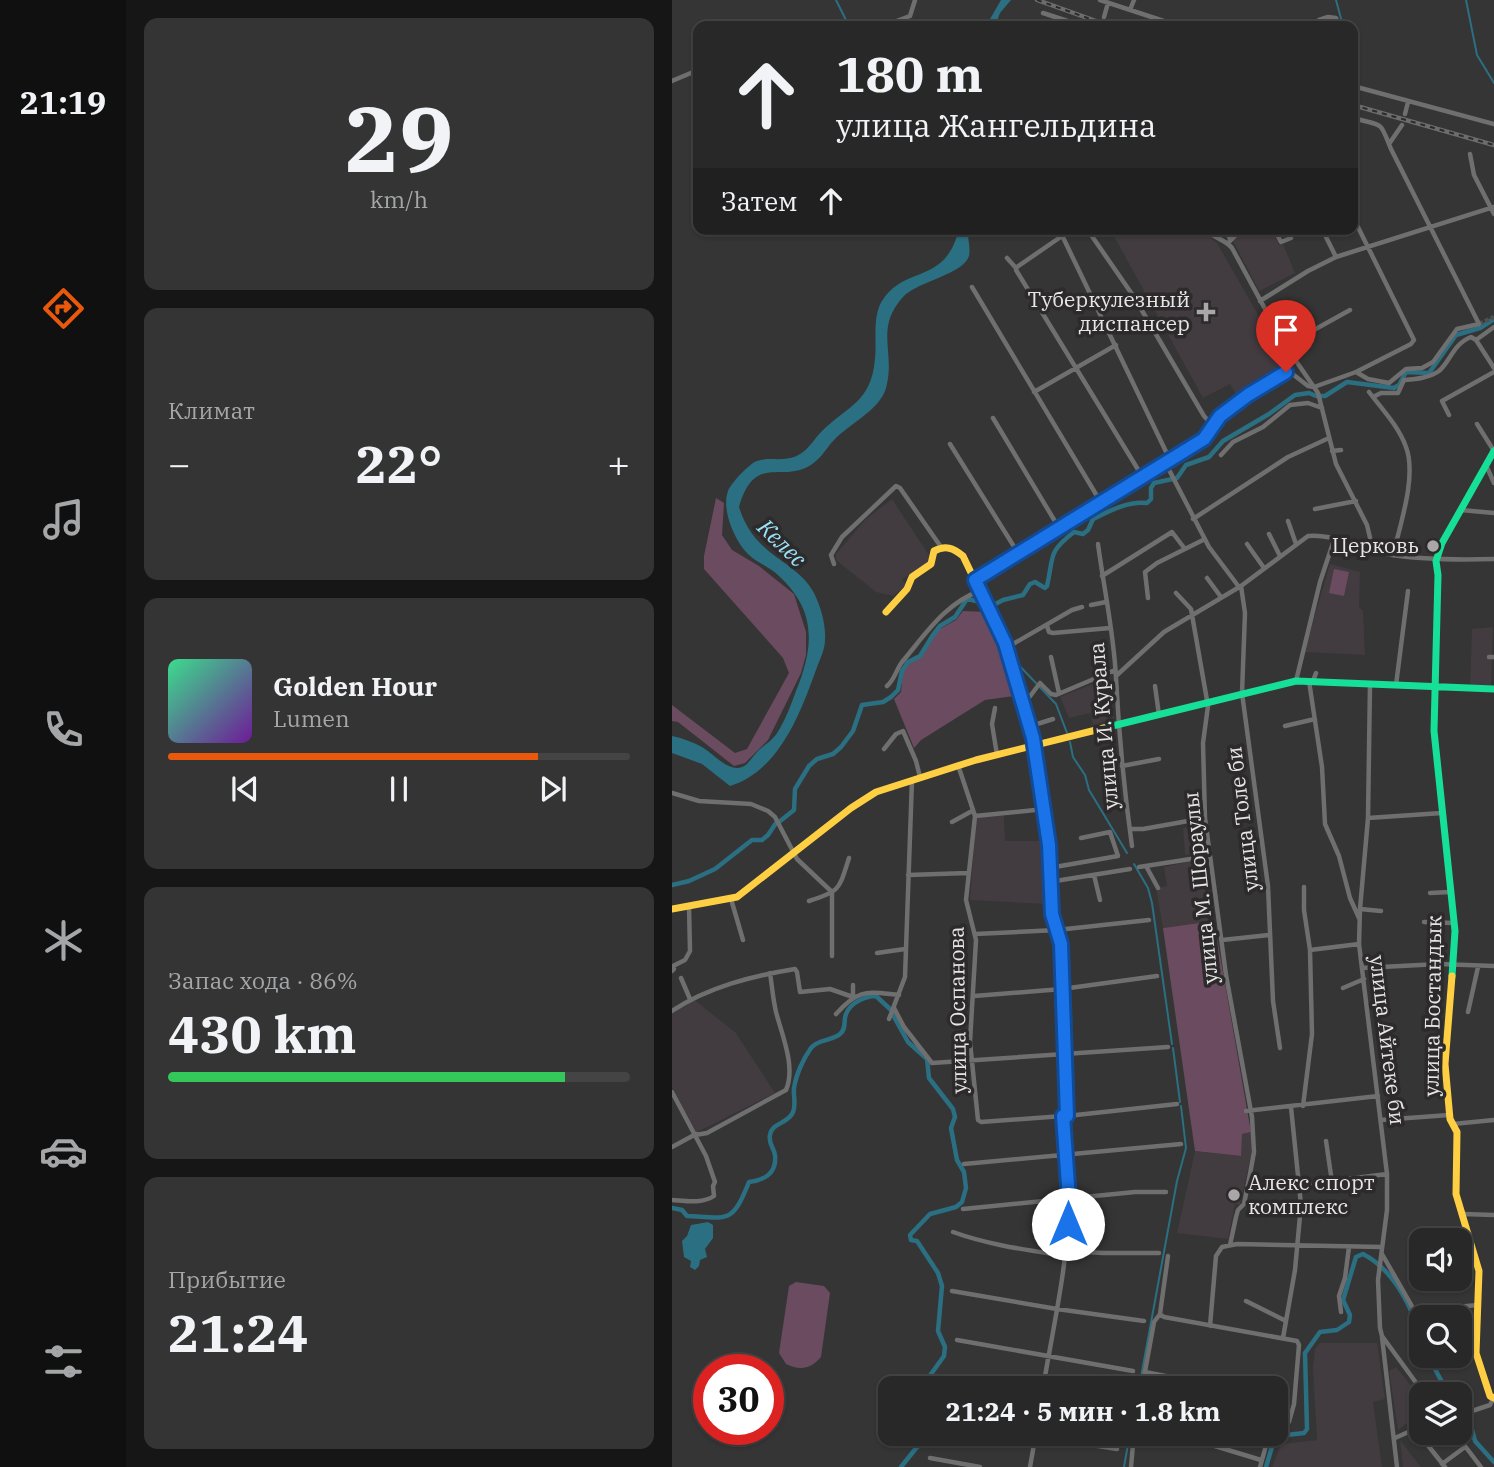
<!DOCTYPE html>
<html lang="ru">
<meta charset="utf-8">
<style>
body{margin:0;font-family:"IBM Plex Serif",serif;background:#343434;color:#f1f3f6;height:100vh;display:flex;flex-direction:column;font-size:26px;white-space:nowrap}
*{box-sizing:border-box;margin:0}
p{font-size:23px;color:#a5a6a8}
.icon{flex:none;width:38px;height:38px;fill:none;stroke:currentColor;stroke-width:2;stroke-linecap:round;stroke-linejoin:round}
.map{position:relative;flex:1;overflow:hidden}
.sheet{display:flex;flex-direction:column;gap:18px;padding:18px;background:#161616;width:546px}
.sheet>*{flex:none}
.hud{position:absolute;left:21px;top:21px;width:665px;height:214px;border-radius:14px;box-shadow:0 2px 5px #0004,0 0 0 2px #444445;background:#282828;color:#f1f3f6;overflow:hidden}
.controls{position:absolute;left:737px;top:1228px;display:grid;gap:14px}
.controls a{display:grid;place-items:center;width:63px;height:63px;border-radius:14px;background:#282828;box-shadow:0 2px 5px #0004,0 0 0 2px #444445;font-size:35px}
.speed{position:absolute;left:21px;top:1354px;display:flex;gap:14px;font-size:35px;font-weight:700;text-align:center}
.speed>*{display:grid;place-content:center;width:91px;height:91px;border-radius:50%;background:#282828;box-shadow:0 2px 5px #0004,0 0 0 2px #444445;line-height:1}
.speed .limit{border:10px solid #d22;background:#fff;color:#111}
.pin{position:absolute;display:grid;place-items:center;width:60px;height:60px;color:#fff;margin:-72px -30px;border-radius:50% 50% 50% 0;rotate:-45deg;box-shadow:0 0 7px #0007}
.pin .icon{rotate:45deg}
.me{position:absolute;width:77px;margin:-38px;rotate:0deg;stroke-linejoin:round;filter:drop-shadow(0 0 5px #0008)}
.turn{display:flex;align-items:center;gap:24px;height:147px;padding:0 28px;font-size:32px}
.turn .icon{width:91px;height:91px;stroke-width:2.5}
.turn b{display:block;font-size:49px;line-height:60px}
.then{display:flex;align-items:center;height:66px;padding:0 28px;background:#0003;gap:14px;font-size:26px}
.big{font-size:52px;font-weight:700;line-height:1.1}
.sheet .card{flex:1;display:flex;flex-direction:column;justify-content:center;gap:10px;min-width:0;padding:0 24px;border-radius:14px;background:#343434}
.sheet .dial{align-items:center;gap:0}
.dial b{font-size:91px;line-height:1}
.song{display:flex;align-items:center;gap:21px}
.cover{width:84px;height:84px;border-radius:10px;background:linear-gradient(135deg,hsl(150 70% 55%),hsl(280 70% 35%))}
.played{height:7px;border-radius:4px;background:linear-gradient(90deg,#ea580c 80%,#444445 80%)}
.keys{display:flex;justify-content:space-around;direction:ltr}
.heat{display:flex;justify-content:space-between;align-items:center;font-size:38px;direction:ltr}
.charge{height:10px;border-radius:5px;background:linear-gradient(90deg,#34c759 86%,#444445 0)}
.trip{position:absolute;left:206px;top:1376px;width:410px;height:70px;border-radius:14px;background:#282828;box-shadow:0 2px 5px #0004,0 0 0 2px #444445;font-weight:700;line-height:70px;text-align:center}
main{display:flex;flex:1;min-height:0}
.tabs{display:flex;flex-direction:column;width:126px;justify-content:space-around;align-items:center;background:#101010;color:#a5a6a8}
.tabs .icon{width:49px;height:49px}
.tabs .selected{color:#ea580c}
.tabs b{font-size:32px;color:#f1f3f6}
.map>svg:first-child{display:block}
</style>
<main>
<nav class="tabs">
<b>21:19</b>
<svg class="icon selected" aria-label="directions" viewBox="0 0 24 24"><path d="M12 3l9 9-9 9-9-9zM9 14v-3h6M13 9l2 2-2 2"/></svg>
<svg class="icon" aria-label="music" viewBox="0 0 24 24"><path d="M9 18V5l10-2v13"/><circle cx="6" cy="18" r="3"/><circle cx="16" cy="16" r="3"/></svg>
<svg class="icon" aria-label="phone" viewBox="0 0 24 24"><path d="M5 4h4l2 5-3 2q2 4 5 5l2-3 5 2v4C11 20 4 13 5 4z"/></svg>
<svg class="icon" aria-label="climate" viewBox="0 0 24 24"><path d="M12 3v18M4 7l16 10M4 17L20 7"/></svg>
<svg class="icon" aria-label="car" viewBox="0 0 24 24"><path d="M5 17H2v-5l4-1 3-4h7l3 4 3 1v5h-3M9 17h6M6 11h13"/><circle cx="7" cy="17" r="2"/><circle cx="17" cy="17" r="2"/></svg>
<svg class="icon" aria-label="filters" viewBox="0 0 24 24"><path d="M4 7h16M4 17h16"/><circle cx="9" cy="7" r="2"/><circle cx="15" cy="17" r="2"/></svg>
</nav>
<section class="sheet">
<div class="card dial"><b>29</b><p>km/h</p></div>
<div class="card"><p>Климат</p>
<div class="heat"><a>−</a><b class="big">22°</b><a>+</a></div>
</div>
<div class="card">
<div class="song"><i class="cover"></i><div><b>Golden Hour</b><p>Lumen</p></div></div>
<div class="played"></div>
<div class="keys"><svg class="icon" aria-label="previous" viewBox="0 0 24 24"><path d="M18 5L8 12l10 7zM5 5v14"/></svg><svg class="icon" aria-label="pause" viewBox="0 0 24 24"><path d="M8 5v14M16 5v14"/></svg><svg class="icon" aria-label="next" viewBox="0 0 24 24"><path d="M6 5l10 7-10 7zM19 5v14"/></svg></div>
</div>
<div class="card"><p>Запас хода · 86%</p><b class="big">430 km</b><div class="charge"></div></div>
<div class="card"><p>Прибытие</p><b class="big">21:24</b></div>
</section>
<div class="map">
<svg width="822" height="1467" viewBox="0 0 822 1467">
<rect width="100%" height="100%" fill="#353535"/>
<!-- built -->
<path fill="#423b3f" d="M438 229H529L545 243 616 367 565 395 558 384 531 398Z
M575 229H599L607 245 611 244 623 273 587 291 561 241Z
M220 499 257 555 259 563 230 579 234 586 221 596 204 592 165 561 163 555 194 519Z
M658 564 688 572 687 607 691 611 693 655 632 652Z
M821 627 819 685H798L800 629Z
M438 677 442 718 421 725 419 713 397 718 388 697Z
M332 815 333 841H372L374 904 298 900 304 817Z
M532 825 535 851 513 855 511 828Z
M533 858 542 921 491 928 484 888 495 886 492 867Z
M20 998 64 1033 103 1093 23 1133 0 1087V1012Z
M579 1132V1155L568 1205 563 1204 556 1239 505 1233 523 1151 568 1156 570 1134Z
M648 1343H705L713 1399 701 1402 710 1467H600L609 1444 645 1440 641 1369 643 1349Z
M724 1367 749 1398V1412L726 1430 717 1371Z
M728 1440 749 1467H731Z"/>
<!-- green -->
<path fill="#6b4b5f" d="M44 498 52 503 50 535 60 550 87 566 122 594 134 632V655L129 673 96 740 73 763 62 766 6 722 0 721V705L63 753 75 749 117 673 111 658 32 569V556Z
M662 569 677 572 672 596 657 593Z
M291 611 315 612 330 642 342 696 313 700 249 740 242 748 222 699 229 692 231 671 237 663 250 656 266 630 284 620Z
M542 921 579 1132 570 1134 569 1156 523 1151 491 928Z
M124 1282 152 1286 158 1293 149 1357C139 1369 128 1371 114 1364L107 1353 117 1286Z"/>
<!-- water -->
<path fill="#2b6f82" d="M329 0H339L328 13 323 26H314Z
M287 229H296C295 238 299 248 297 256 292 274 244 282 231 297 202 329 224 352 214 388 208 410 177 424 162 440 156 446 152 454 145 460 114 489 84 448 67 507 71 520 78 533 88 543 105 561 130 570 142 593 149 607 154 625 153 640 153 650 147 661 144 670 128 714 107 771 58 786L30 764 0 753V736C10 738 21 742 30 747 40 753 54 769 66 768 76 767 78 759 85 752 94 743 100 742 107 730 114 718 119 705 124 691 142 647 145 611 107 576 98 567 85 563 76 554 63 541 49 510 56 491 59 483 78 463 85 461 100 456 115 464 131 452 138 447 143 438 149 432 176 405 199 403 203 359 205 341 200 317 210 301 233 264 273 286 287 229Z
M36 1222 41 1225V1238L33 1249 35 1257 28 1260 27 1266 23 1270 18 1267 19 1261 12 1257 10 1241 15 1236 19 1225Z"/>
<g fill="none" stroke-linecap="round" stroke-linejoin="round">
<!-- stream -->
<path stroke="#2b6f82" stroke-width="2" d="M164 0 177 26
M664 0 671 26
M794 0 805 55 822 83
M319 607 333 632 338 648
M341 659 384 704 395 733
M398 742 401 757 413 775 417 790 455 853
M462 864 476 888 480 903 500 1044
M501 1048 508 1102
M467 1388 505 1181 514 1148 509 1106
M452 1467 458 1433"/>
<!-- canal -->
<path stroke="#2b6f82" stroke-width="4.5" d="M107 822 122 810 123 789 137 766 145 759 161 754 169 747 181 731 190 705 211 702 219 697 226 690 230 671 236 662 248 656 261 635 268 626 283 617 295 599 309 602 314 609 331 600 351 595 358 584 363 582 373 588 375 586C382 556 375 553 402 532L411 534 416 530 421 519C439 510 456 501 475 503L479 499V488L482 483 505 478 514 465 537 457 551 441 597 414 623 395 637 393 644 396H653L675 382 722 388 727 385 734 372 757 373 784 335 808 328 822 319
M0 885 17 881 43 869 80 840H90L96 835 104 823
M221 1015 236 1042 255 1059 257 1078 281 1109 283 1117 279 1128 285 1160 292 1172 294 1188 290 1202 284 1207 258 1214 238 1235 239 1240 245 1241 266 1273 270 1286 266 1331 273 1347 272 1356 249 1388
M0 1208 10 1210 15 1216C57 1218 60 1224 77 1182 92 1180 105 1174 103 1155 102 1148 96 1143 98 1135 100 1123 114 1124 120 1114 125 1106 121 1097 122 1088 124 1075 131 1059 139 1048 146 1039 160 1041 168 1034 175 1028 171 1021 174 1014 178 1003 193 996 204 996L218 1009
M756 1356 777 1395
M788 1408 797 1418 803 1441 822 1462
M229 1467 245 1447 273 1433
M594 1467 602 1440 606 1436 632 1433 635 1429 633 1353 648 1332 665 1330 677 1322 678 1315 671 1300 684 1257 691 1254C722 1270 742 1309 749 1341"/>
<!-- street-tunnel -->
<path stroke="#504f50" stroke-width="4.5" stroke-dasharray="4.5 2" stroke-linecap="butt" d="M807 324 822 317"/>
<!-- street -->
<path stroke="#706f70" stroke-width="4.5" d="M428 0 507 26
M458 10 462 0
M371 13 411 26
M432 17 436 3
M211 26 238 16 243 0
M429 26V25
M647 26V20L656 17 664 18 667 26
M0 81 26 70
M681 86 822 124
M733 114 736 102
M681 118C712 127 707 119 719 149L807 324 785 329 761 362 750 368 734 369 717 383 696 379 684 372
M684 119V139
M717 144 730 125
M798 154 802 175 822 214
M387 229 498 460
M415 229 462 297 532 416 541 426
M532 229C541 238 553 239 560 248L611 342 646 393 664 464 695 525 699 542 698 550
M602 229 609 242 619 238
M650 229 664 257
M555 232 558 239
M390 236 345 267 344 270 470 476
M556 243 570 229
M335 258 344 268
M300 287 428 501
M588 301 636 271 664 257 822 207
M804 340 822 368
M613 346 678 310
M642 387 684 372 739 344 742 340 681 217
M362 392 444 345
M697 392C710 409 727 427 734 447 745 476 728 525 721 555
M701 397 709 393H726L732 380C744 379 757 378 767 371 778 362 781 344 799 337L804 340 822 327
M777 415 770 401 822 372
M321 418 387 528
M805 424 822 451
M278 444 346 553
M660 451 669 450
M549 455 561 442 591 427 618 405 636 403 650 408
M493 462 537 547 567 587
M814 465 822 483
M643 509 684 501
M789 510 822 513
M521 519 616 457 657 438
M616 521 624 544
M597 534 608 556
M426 544C432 589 442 634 444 678 447 735 452 790 460 846
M575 544 592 568
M162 564 159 555 170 537 224 486 228 488 269 547
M430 576 500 532 513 549
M535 578 549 597
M303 580 532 439 548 416 610 374 618 372 636 386 642 387
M569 586 573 613 570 693 596 886 601 1001 608 1048
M504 593 519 609 536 706 531 743 533 818 554 975 580 1117 582 1152 578 1174 572 1204 566 1210 564 1217 558 1245
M476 598 473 572 485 563 533 539
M419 605 434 602
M375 626 377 632 381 633 438 628
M341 644 400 610 410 607
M379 657 387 693
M817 657H822
M444 676 492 632 569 586 636 536C660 533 695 550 720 555 754 560 787 560 822 559
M624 681 648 582 662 540
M637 681 650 767 653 824 667 856 678 898 687 918
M641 681 644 673
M698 684 696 818 688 909 687 944 715 1174V1210L706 1280 708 1328 710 1336 753 1395
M724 685 736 591
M215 686C223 679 224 670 230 662 253 635 273 603 308 591
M483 686 487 715
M353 703 368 683 379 694 384 695 443 670
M323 708 320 724 325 755
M359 726 381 719
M613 726 643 719
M212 749 224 734 231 731 244 761 248 777
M286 765 303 816 294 900 304 940 298 1042 306 1120 309 1122 391 1116C393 1146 398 1177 397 1207 395 1268 381 1328 371 1388
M450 766 487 759
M0 793 27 801 79 804 96 811 103 817 125 859 160 892V956
M303 816 373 809
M696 818 770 813
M280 822 300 811
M458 829H471L533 818
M474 866 486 888
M467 867 538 856
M377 868 446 856 438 832 409 838
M236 875 296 873
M422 875 428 900
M377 882 458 869
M758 893 778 892
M59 899 71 940
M137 901C169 891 167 889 177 858
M688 909 709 911
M752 922 782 923
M303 934 385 930 477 920
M550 940 597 935
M638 950 687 944
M205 953 233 949
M690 968 767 964 822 966
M0 971 2 969 1 966 13 960 18 951 17 906
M9 978 18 999
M671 988 692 979
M181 996V985
M302 996 390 989 485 976
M222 1008 232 1027 260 1063 496 1047
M0 1011C36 987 80 976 123 969L125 972 128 992 158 989 181 997
M796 1012 806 967
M164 1014C187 988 195 992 227 995
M217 1019 233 977 240 780
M0 1092 34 1156 43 1182 41 1186 42 1196C30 1204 14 1201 0 1200
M631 1106 640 1034 638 950 632 910V887
M574 1111 706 1096
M395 1116 505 1104
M709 1120 777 1115
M781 1124 822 1120
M23 1135 35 1133 114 1090C124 1067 110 1035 104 1012 101 999 100 986 98 973
M654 1141 660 1182
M0 1147 24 1134
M292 1164 509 1144
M627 1185 715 1174
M291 1209 463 1192H494
M791 1214 822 1215
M281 1232C317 1245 355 1250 393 1256
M394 1251 431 1253H487
M710 1254 749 1322
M280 1291 385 1309 472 1321
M574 1301 614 1321
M669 1312 667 1296 673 1278 677 1247
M746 1313 751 1310 806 1305
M488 1314 492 1317 625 1341 627 1345 622 1404 617 1422 613 1423 604 1420
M488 1314 496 1256
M538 1326 544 1256 550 1247 565 1244 710 1247
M710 1337 725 1467
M611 1338 623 1270 629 1205 619 1107
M285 1340 461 1371
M473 1372 514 1380 533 1388
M265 1378 319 1388
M470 1388 482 1322 488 1314
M788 1419 797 1412 818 1405 821 1399
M604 1431 613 1423
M344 1433 445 1449
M500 1433 589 1460
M783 1433 809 1467
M723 1438 743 1429 773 1467
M258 1458 308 1467
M770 1464 793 1447
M358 1467 364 1433
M459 1467 462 1433
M588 1467 597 1435 600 1433"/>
<!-- fast -->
<path stroke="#16e098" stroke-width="7" d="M432 728 624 681 822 689
M370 796 375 827 378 905 390 953 395 1116H391
M780 976 783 931 762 731 766 575 764 561 770 543 822 451"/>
<!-- slow -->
<path stroke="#ffcf43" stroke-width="7" d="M214 612 235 589 240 577 259 564 262 551C274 545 281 548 291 556L331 639 341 675 353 703 370 796
M0 909 65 897 179 808 204 792 304 760 432 728
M780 976 773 1064 778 1119 785 1132 784 1194 807 1271 804 1353 818 1396 822 1398"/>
<defs>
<path id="rail" d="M365 0 438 26
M681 105 822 145"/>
</defs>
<!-- rail casing -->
<use href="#rail" stroke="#6d6c6d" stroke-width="4.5"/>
<!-- rail -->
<use href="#rail" stroke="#2c2a2b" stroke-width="2" stroke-dasharray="5" stroke-linecap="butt"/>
</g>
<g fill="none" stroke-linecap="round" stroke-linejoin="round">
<defs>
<path id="route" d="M396 1224 397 1199 391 1116H395L389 944 380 914 377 845 361 738 333 643 303 580 532 439 548 416 576 395 614 372"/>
</defs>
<!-- route casing -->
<use href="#route" stroke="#114b97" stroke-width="18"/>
<!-- route -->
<use href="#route" stroke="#1a73e8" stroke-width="12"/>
</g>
<!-- markers -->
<g fill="#a9a7a8" stroke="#2c2a2b" stroke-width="2.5">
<path d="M530.5 301.5h7v7h7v7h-7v7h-7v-7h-7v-7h7z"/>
<circle cx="761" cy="546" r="7"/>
<circle cx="562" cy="1195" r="7"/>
</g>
<g text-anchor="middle" stroke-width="7" stroke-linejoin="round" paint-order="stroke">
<!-- poi labels -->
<g font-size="21" fill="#e7e5e6" stroke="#2c2a2b" text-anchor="end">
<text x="518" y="307">Туберкулезный<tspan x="518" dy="24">диспансер</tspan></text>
<text x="747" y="553">Церковь</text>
<text x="576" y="1190" text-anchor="start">Алекс спорт<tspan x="576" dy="24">комплекс</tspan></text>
</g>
<!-- street labels -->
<g font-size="21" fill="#e7e5e6" stroke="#2c2a2b">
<text transform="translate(432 726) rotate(-95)" y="7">улица И. Курала</text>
<text transform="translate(571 819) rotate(-97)" y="7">улица Толе би</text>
<text transform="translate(529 888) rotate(-96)" y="7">улица М. Шораулы</text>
<text transform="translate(761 1006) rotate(-89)" y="7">улица Бостандык</text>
<text transform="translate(286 1010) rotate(-91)" y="7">улица Оспанова</text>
<text transform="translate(715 1040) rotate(83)" y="7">улица Айтеке би</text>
</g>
<!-- water labels -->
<g font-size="23" font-style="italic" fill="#9be2f8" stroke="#2c2a2b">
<text transform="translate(110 543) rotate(44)" y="8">Келес</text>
</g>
</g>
</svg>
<div class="controls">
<a><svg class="icon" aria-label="sound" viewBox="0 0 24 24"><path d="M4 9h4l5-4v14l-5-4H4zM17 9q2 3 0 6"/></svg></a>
<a><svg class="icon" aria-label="search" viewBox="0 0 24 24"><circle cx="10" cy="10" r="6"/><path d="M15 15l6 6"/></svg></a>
<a><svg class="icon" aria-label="layers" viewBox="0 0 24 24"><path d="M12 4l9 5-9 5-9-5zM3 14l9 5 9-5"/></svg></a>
</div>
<div class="speed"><div class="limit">30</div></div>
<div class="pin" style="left:614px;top:372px;background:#d93025"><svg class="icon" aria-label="arrive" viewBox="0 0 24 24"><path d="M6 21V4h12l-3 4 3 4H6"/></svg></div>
<svg class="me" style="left:396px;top:1224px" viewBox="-20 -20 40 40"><circle r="19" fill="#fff"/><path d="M0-13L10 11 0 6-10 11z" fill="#1a73e8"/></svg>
<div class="trip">21:24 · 5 мин · 1.8 km</div>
<div class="hud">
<div class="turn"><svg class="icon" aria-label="ahead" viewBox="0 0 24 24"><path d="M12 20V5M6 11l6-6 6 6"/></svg><div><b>180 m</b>улица Жангельдина</div></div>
<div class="then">Затем<svg class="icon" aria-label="ahead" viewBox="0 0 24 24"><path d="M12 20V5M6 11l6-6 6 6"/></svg></div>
</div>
</div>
</main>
